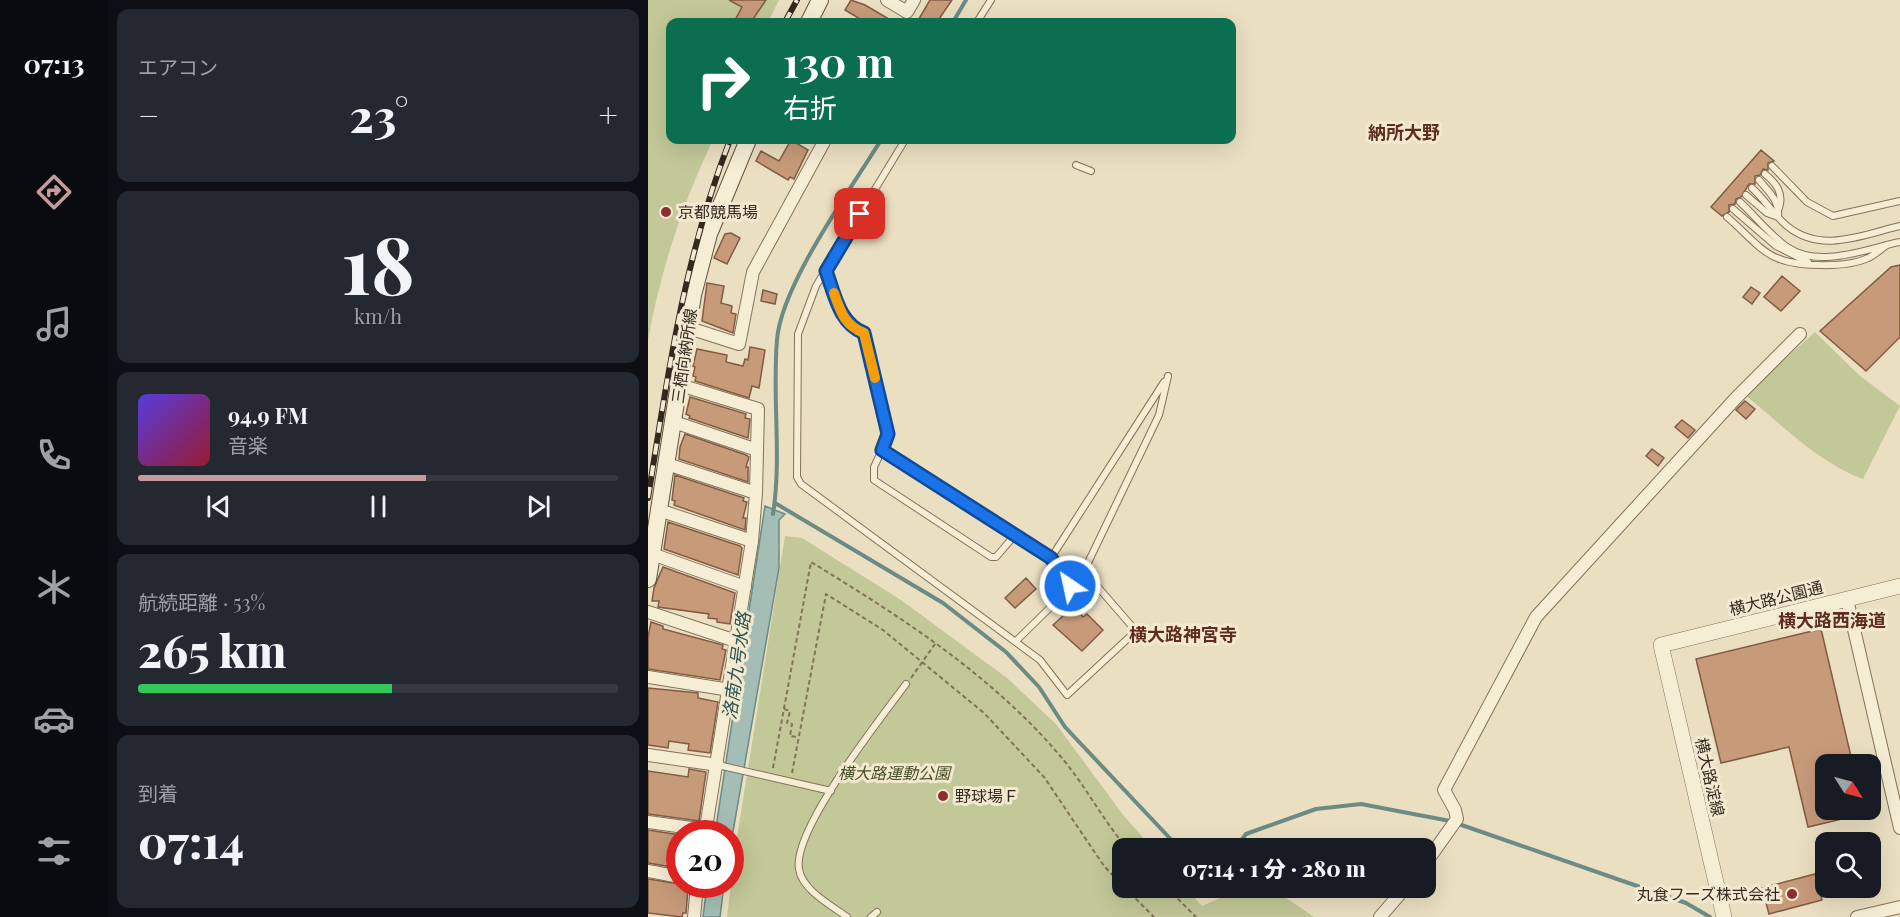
<!DOCTYPE html>
<html lang="ja">
<meta charset="utf-8">
<style>
body{margin:0;font-family:"Playfair Display","Noto Sans JP",serif;background:#242831;color:#f1f3f6;height:100vh;display:flex;flex-direction:column;font-size:22px;white-space:nowrap}
*{box-sizing:border-box;margin:0}
p{font-size:20px;color:#9ea1a6}
.icon{flex:none;width:33px;height:33px;fill:none;stroke:currentColor;stroke-width:2;stroke-linecap:round;stroke-linejoin:round}
.map{position:relative;flex:1;overflow:hidden}
.side{display:flex;flex-direction:column;gap:9px;padding:9px;background:#0d0f14;width:540px}
.side>*{flex:none}
.top-card{position:absolute;left:18px;top:18px;width:570px;height:126px;border-radius:12px;box-shadow:0 6px 24px #0002;background:#0b6e4f;color:#fff;overflow:hidden}
.needle{width:39px;rotate:126deg}
.fabs{position:absolute;left:1167px;top:754px;display:grid;gap:12px}
.fabs a{display:grid;place-items:center;width:66px;height:66px;border-radius:12px;background:#171b24;box-shadow:0 6px 24px #0002;font-size:30px}
.speed{position:absolute;left:18px;top:820px;display:flex;gap:12px;font-size:30px;font-weight:700;text-align:center}
.speed>*{display:grid;place-content:center;width:78px;height:78px;border-radius:50%;background:#171b24;box-shadow:0 6px 24px #0002;line-height:1}
.speed .limit{border:9px solid #d22;background:#fff;color:#111}
.pin{position:absolute;display:grid;place-items:center;width:51px;height:51px;color:#fff;margin:-26px;border-radius:12px;box-shadow:0 3px 9px #0006}
.me{position:absolute;width:66px;margin:-33px;rotate:326deg;stroke-linejoin:round;filter:drop-shadow(0 0 4px #0008)}
.turn{display:flex;align-items:center;gap:21px;height:126px;padding:0 18px;font-size:27px}
.turn .icon{width:78px;height:78px;stroke-width:2.5}
.turn b{display:block;font-size:42px;line-height:51px}
.big{font-size:45px;font-weight:800;line-height:1.1}
.side .tile{flex:1;display:flex;flex-direction:column;justify-content:center;gap:9px;min-width:0;padding:0 21px;border-radius:12px;background:#242831}
.side .dial{align-items:center;gap:0}
.dial b{font-size:78px;line-height:1}
.song{display:flex;align-items:center;gap:18px}
.cover{width:72px;height:72px;border-radius:9px;background:linear-gradient(135deg,hsl(250 70% 55%),hsl(350 70% 35%))}
.played{height:6px;border-radius:3px;background:linear-gradient(90deg,#c59a9c 60%,#363941 60%)}
.keys{display:flex;justify-content:space-around;direction:ltr}
.heat{display:flex;justify-content:space-between;align-items:center;font-size:33px;direction:ltr}
.charge{height:9px;border-radius:4px;background:linear-gradient(90deg,#34c759 53%,#363941 0)}
.trip{position:absolute;left:464px;top:838px;width:324px;height:60px;border-radius:12px;background:#171b24;box-shadow:0 6px 24px #0002;font-weight:800;line-height:60px;text-align:center}
main{display:flex;flex:1;min-height:0}
.dock{display:flex;flex-direction:column;width:108px;justify-content:space-around;align-items:center;background:#090b0e;color:#9ea1a6}
.dock .icon{width:42px;height:42px}
.dock .current{color:#c59a9c}
.dock b{font-size:27px;color:#f1f3f6}
.map>svg:first-child{display:block}
</style>
<main>
<nav class="dock">
<b>07:13</b>
<svg class="icon current" aria-label="directions" viewBox="0 0 24 24"><path d="M12 3l9 9-9 9-9-9zM9 14v-3h6M13 9l2 2-2 2"/></svg>
<svg class="icon" aria-label="music" viewBox="0 0 24 24"><path d="M9 18V5l10-2v13"/><circle cx="6" cy="18" r="3"/><circle cx="16" cy="16" r="3"/></svg>
<svg class="icon" aria-label="phone" viewBox="0 0 24 24"><path d="M5 4h4l2 5-3 2q2 4 5 5l2-3 5 2v4C11 20 4 13 5 4z"/></svg>
<svg class="icon" aria-label="climate" viewBox="0 0 24 24"><path d="M12 3v18M4 7l16 10M4 17L20 7"/></svg>
<svg class="icon" aria-label="car" viewBox="0 0 24 24"><path d="M5 17H2v-5l4-1 3-4h7l3 4 3 1v5h-3M9 17h6M6 11h13"/><circle cx="7" cy="17" r="2"/><circle cx="17" cy="17" r="2"/></svg>
<svg class="icon" aria-label="filters" viewBox="0 0 24 24"><path d="M4 7h16M4 17h16"/><circle cx="9" cy="7" r="2"/><circle cx="15" cy="17" r="2"/></svg>
</nav>
<section class="side">
<div class="tile"><p>エアコン</p>
<div class="heat"><a>−</a><b class="big">23°</b><a>+</a></div>
</div>
<div class="tile dial"><b>18</b><p>km/h</p></div>
<div class="tile">
<div class="song"><i class="cover"></i><div><b>94.9 FM</b><p>音楽</p></div></div>
<div class="played"></div>
<div class="keys"><svg class="icon" aria-label="previous" viewBox="0 0 24 24"><path d="M18 5L8 12l10 7zM5 5v14"/></svg><svg class="icon" aria-label="pause" viewBox="0 0 24 24"><path d="M8 5v14M16 5v14"/></svg><svg class="icon" aria-label="next" viewBox="0 0 24 24"><path d="M6 5l10 7-10 7zM19 5v14"/></svg></div>
</div>
<div class="tile"><p>航続距離 · 53%</p><b class="big">265 km</b><div class="charge"></div></div>
<div class="tile"><p>到着</p><b class="big">07:14</b></div>
</section>
<div class="map">
<svg width="1252" height="917" viewBox="0 0 1252 917">
<rect width="100%" height="100%" fill="#ebdfc2"/>
<!-- green -->
<path fill="#c2c897" d="M0 0H131L120 22H22V140H65C35 202 12 272 0 340Z
M1167 332 1212 376 1252 406 1215 479C1170 462 1134 425 1097 395Z
M137 536 154 538 253 600 359 678 408 724 476 816 505 849H474V888H538L554 906 595 888H617L625 889 666 917H79L87 850Z"/>
<!-- water -->
<path fill="#a4beb6" stroke="#6c8b84" stroke-width="1.5" d="M117 506 137 514 131 520V568L83 843 82 834H67Z
M59 885H76L72 917H55Z"/>
<g fill="none" stroke-linecap="round" stroke-linejoin="round">
<!-- stream -->
<path stroke="#6c8b84" stroke-width="4" d="M305 22 318 0
M127 503 295 603 358 652 391 687 417 727 532 849
M125 514C134 456 124 398 129 340 133 285 203 189 233 140
M595 849 592 842 598 834 668 809 713 804 802 821 1038 903 1062 917"/>
</g>
<!-- building -->
<path fill="#c79b7a" stroke="#815b42" stroke-width="1.5" d="M81 0H118L103 22H86L94 7Z
M203 0 217 5 246 22H217L197 10Z
M282 0H304L289 22H269Z
M143 140 160 150 146 179 142 177 140 180 108 161 113 151 131 161Z
M1113 150 1126 161 1120 163V170L1115 169 1112 175 1107 176V184H1101L1093 197 1088 199 1087 204 1081 205V212L1074 216 1063 207Z
M83 233 92 238 79 264 66 258 77 234Z
M1252 265V337L1218 371 1172 331 1243 267Z
M1134 276 1152 291 1133 311 1116 297Z
M59 283 76 286 73 303 84 306 83 313 88 314 85 333 54 321Z
M1103 287 1112 293 1104 304 1095 297Z
M115 290 129 294 127 304 113 301Z
M102 347 117 350 111 388 104 386 101 398 47 381 48 377 45 376 47 367 45 366 49 349 79 355 78 362 95 366 97 359 100 360Z
M42 397 98 414 97 418 102 419 100 438 41 418 42 416 38 414Z
M1097 401 1107 409 1098 419 1088 410Z
M1034 420 1047 430 1040 438 1027 427Z
M37 434 98 455 101 457 98 467H100V482L31 459 32 447Z
M1004 449 1016 458 1010 466 998 456Z
M27 475 96 498 95 501 99 502 95 518H98L97 530 26 505 27 501 24 500Z
M20 522 92 546 94 548 90 575 16 549Z
M15 567 87 593 82 624 69 622V619L60 618 61 614 10 607 11 601H4L6 588Z
M378 578 388 589 367 608 357 598Z
M426 606 435 617 439 614 455 630 434 651 405 625Z
M3 622 15 626V629L75 645 74 649 78 650 72 680 0 669V637Z
M1173 629 1205 765H1178V810H1215V814L1160 827 1141 747 1073 763 1048 659Z
M0 688 50 693V698L70 702 62 753 40 750 41 744 21 741 20 748 0 745Z
M41 769 58 772 51 821 0 814V771L40 777Z
M0 830 32 835 30 868 0 863Z
M1167 874 1174 900 1121 914 1114 888Z
M0 879 38 885 37 888 40 889 38 913H35L34 917 0 913Z"/>
<g fill="none" stroke-linecap="round" stroke-linejoin="round">
<defs>
<path id="service" d="M329 22 343 0
M257 140 168 286 150 334 149 477 153 484 392 660 419 695 488 631 436 571 511 415 520 376
M428 165 443 171
M1124 166 1159 202 1185 216 1252 201
M1117 174C1128 183 1136 193 1131 208
M1111 180C1120 191 1132 201 1130 216
M1104 188C1117 200 1126 215 1139 226 1173 254 1214 235 1252 226
M1098 195 1119 213 1130 217
M1092 202C1107 216 1122 235 1139 247 1171 269 1218 249 1252 242
M1085 209 1128 246 1160 262
M1079 217C1094 229 1111 251 1129 258 1150 267 1199 268 1220 258 1227 255 1233 249 1239 245
M178 271 197 321 216 333 240 434 234 450 403 558 420 581V590L368 641
M234 450 226 467V480L343 557H348L367 535
M403 558 516 382
M70 765 183 791
M199 917C183 905 154 890 151 869 144 830 233 718 258 684
M223 917 229 912"/>
<path id="minor" d="M239 0 259 12 266 0
M41 328 91 344 105 272 177 140
M32 385 110 409 108 493 104 541 57 834
M26 422 109 450
M19 464 108 493
M11 510 104 541
M4 554 97 587
M1199 599 1252 828
M0 612 88 641
M0 677 82 690
M0 755 70 765
M0 822 58 830
M777 864 809 819 807 810 796 790 888 617 1088 398 1152 334
M0 871 32 877
M46 917 49 885
M732 917 757 888
M1209 917 1252 907"/>
<path id="tertiary" d="M1076 917 1013 645 1252 586"/>
<path id="secondary" d="M161 22 172 0
M0 579 45 295 61 234 100 140"/>
</defs>
<!-- service casing -->
<use href="#service" stroke="#84715a" stroke-width="8"/>
<!-- minor casing -->
<use href="#minor" stroke="#84715a" stroke-width="14"/>
<!-- tertiary casing -->
<use href="#tertiary" stroke="#84715a" stroke-width="16"/>
<!-- secondary casing -->
<use href="#secondary" stroke="#65523e" stroke-width="18"/>
<!-- path -->
<path stroke="#84715a" stroke-width="2" stroke-dasharray="4.5 3" stroke-linecap="butt" d="M263 678 287 644
M136 709 142 711 139 723 144 724 142 736 151 737
M125 768 163 562C253 617 344 675 413 757 438 786 455 821 480 849
M144 773 178 594 235 630 336 713 396 777 456 866 474 885
M477 888 506 917
M519 888 548 917"/>
<!-- service -->
<use href="#service" stroke="#f6edd5" stroke-width="6"/>
<!-- minor -->
<use href="#minor" stroke="#f6edd5" stroke-width="12"/>
<!-- tertiary -->
<use href="#tertiary" stroke="#f6edd5" stroke-width="15"/>
<!-- secondary -->
<use href="#secondary" stroke="#f6edd5" stroke-width="16"/>
<defs>
<path id="rail" d="M137 22 149 0
M0 498C20 373 36 258 82 140"/>
</defs>
<!-- rail casing -->
<use href="#rail" stroke="#34291e" stroke-width="6"/>
<!-- rail -->
<use href="#rail" stroke="#f3e9d1" stroke-width="4" stroke-dasharray="11" stroke-linecap="butt"/>
</g>
<g fill="none" stroke-linecap="round" stroke-linejoin="round">
<defs>
<path id="route" d="M212 214 178 271C187 295 191 323 216 333L240 434 234 450 403 558 422 586"/>
</defs>
<!-- route casing -->
<use href="#route" stroke="#114b97" stroke-width="15"/>
<!-- route -->
<use href="#route" stroke="#1a73e8" stroke-width="10"/>
<!-- slow -->
<path stroke="#f59e0b" stroke-width="10" d="M186 293C193 312 196 325 216 333L227 378"/>
</g>
<!-- markers -->
<g fill="#8f2e2e" stroke="#f3e9d1" stroke-width="2">
<circle cx="18" cy="212" r="6"/>
<circle cx="295" cy="796" r="6"/>
<circle cx="1144" cy="894" r="6"/>
</g>
<g text-anchor="middle" stroke-width="6" stroke-linejoin="round" paint-order="stroke">
<!-- poi labels -->
<g font-size="16" fill="#34291e" stroke="#f3e9d1" text-anchor="start">
<text x="30" y="218">京都競馬場</text>
<text x="307" y="802">野球場Ｆ</text>
<text x="1132" y="900" text-anchor="end">丸食フーズ株式会社</text>
</g>
<!-- street labels -->
<g font-size="16" fill="#34291e" stroke="#f3e9d1">
<text transform="translate(36 356) rotate(-82)" y="6">三栖向納所線</text>
<text transform="translate(1128 598) rotate(-14)" y="6">横大路公園通</text>
<text transform="translate(1062 777) rotate(77)" y="6">横大路淀線</text>
</g>
<!-- park labels -->
<g font-size="16" font-style="italic" fill="#454f26" stroke="#f3e9d1">
<text x="246" y="779">横大路運動公園</text>
</g>
<!-- neighbourhood labels -->
<g font-size="18" font-weight="bold" fill="#5e2d20" stroke="#f3e9d1">
<text x="756" y="139">納所大野</text>
<text x="1184" y="627">横大路西海道</text>
<text x="535" y="641">横大路神宮寺</text>
</g>
<!-- water labels -->
<g font-size="18" font-style="italic" fill="#2e5351" stroke="#f3e9d1">
<text transform="translate(89 666) rotate(-82)" y="6">洛南九号水路</text>
</g>
</g>
</svg>
<div class="fabs">
<a><svg class="needle" viewBox="-14 -14 28 28"><path d="M0-13l5 13h-10z" fill="#e53935"/><path d="M0 13l5-13h-10z" fill="#9ea1a6"/></svg></a>
<a><svg class="icon" aria-label="search" viewBox="0 0 24 24"><circle cx="10" cy="10" r="6"/><path d="M15 15l6 6"/></svg></a>
</div>
<div class="speed"><div class="limit">20</div></div>
<div class="pin" style="left:212px;top:214px;background:#d93025"><svg class="icon" aria-label="arrive" viewBox="0 0 24 24"><path d="M6 21V4h12l-3 4 3 4H6"/></svg></div>
<svg class="me" style="left:422px;top:586px" viewBox="-20 -20 40 40"><circle r="17" fill="#1a73e8" stroke="#fff" stroke-width="3"/><path d="M0-11L8 9 0 5-8 9z" fill="#fff"/></svg>
<div class="trip">07:14 · 1 分 · 280 m</div>
<div class="top-card">
<div class="turn"><svg class="icon" aria-label="right" viewBox="0 0 24 24"><path d="M7 20v-9h11M14 6l5 5-5 5"/></svg><div><b>130 m</b>右折</div></div>
</div>
</div>
</main>
